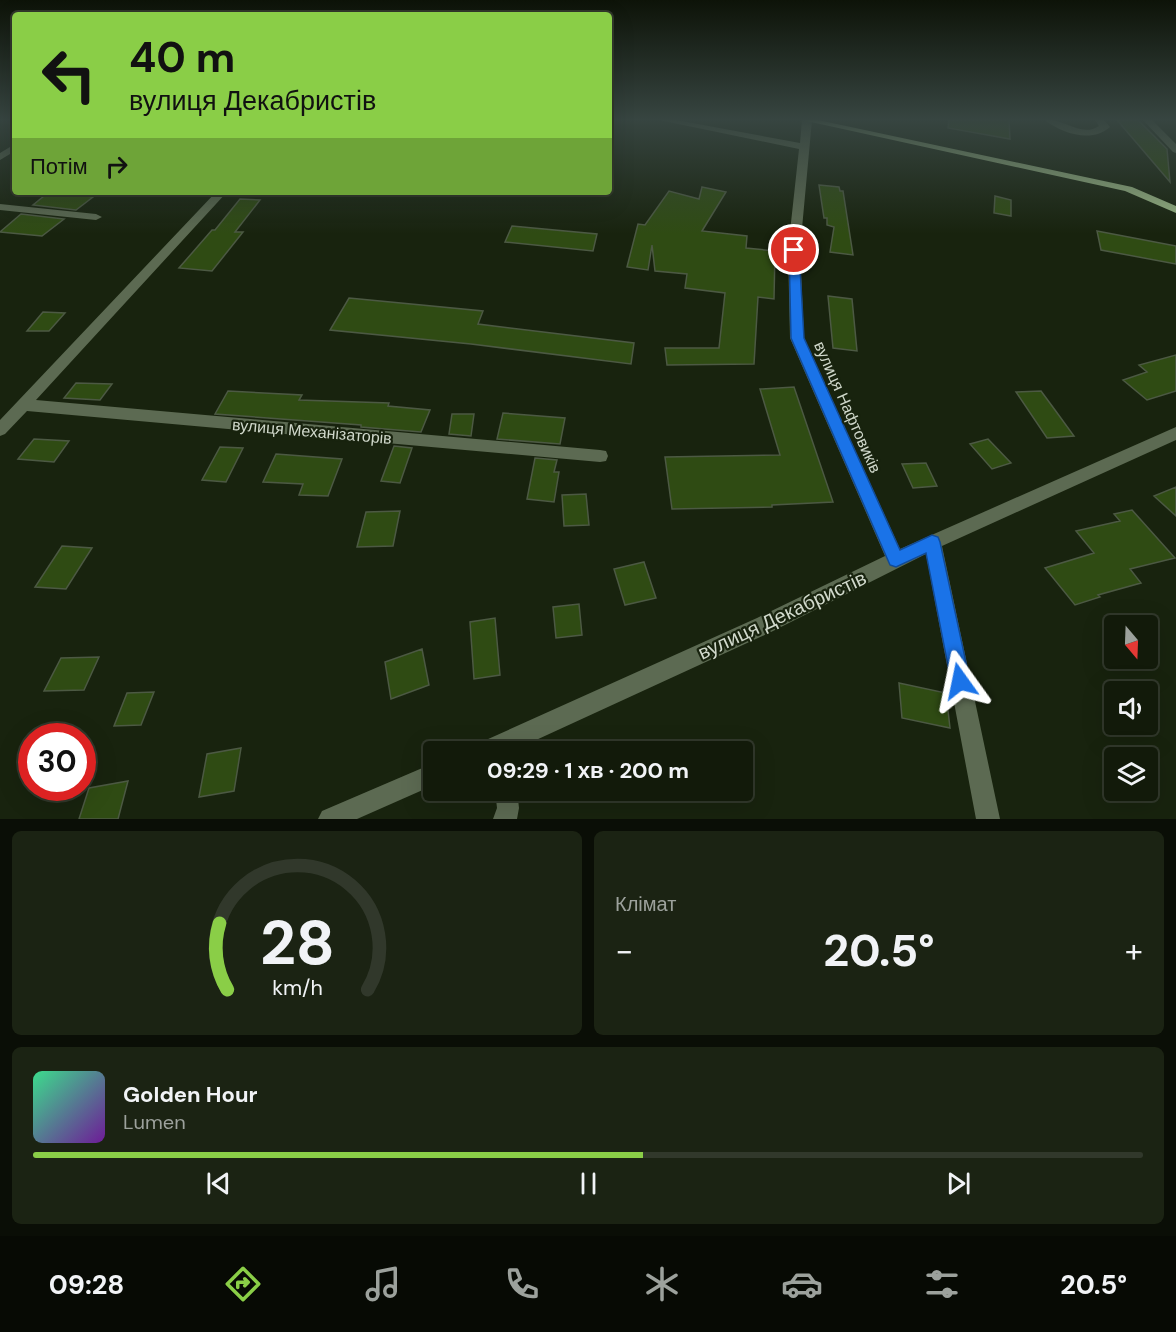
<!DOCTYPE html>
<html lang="uk">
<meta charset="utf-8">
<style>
body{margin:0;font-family:"DM Sans",sans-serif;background:#1b2313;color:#f1f3f6;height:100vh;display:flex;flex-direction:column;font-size:22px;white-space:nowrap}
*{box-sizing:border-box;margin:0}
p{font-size:20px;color:#9ca19c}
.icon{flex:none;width:33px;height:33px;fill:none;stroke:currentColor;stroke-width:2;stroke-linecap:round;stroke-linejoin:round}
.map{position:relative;height:819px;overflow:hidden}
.panel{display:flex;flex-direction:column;gap:12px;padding:12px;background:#0a0e06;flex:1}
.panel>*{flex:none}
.top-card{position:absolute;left:12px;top:12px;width:600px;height:183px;border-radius:6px;box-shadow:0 6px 24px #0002,0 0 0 2px #31382b;background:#8ace47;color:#111;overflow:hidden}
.needle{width:39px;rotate:161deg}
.fabs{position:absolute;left:1104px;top:615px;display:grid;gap:12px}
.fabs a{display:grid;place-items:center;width:54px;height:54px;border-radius:6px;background:#121a0a;box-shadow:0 6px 24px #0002,0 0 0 2px #31382b;font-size:30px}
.speed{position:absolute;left:18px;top:723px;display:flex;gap:12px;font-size:30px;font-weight:700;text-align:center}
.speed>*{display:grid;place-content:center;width:78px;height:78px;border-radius:50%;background:#121a0a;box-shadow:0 6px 24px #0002,0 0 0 2px #31382b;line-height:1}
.speed .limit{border:9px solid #d22;background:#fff;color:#111}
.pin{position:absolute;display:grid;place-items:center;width:51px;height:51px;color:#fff;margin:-26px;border:3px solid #fff;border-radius:50%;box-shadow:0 2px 6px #0007}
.me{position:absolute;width:66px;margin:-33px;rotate:348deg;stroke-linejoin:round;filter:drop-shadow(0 0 4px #0008)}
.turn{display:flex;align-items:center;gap:21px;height:126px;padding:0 18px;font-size:27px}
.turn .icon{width:78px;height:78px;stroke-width:2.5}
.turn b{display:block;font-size:42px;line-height:51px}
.then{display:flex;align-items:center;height:57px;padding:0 18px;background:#0003;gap:12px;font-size:22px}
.big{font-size:45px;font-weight:700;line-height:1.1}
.panel .tile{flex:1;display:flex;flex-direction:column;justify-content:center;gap:9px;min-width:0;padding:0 21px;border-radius:9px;background:#1b2313}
.panel .dial{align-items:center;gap:0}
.dial svg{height:156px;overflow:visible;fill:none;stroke:#31382b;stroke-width:7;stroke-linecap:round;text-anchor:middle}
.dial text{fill:#f1f3f6;stroke:none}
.song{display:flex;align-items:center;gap:18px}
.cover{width:72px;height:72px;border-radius:9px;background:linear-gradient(135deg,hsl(150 70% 55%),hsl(280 70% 35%))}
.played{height:6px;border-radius:3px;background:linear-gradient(90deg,#8ace47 55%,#31382b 55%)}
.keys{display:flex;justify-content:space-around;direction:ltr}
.heat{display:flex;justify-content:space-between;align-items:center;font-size:33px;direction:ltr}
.panel .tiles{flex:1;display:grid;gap:12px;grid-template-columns:1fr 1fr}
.tile:last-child{grid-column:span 2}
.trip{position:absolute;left:423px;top:741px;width:330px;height:60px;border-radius:6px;background:#121a0a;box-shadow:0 6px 24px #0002,0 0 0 2px #31382b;font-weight:700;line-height:60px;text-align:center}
.dock{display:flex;height:96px;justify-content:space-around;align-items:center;background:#070a04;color:#9ca19c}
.dock .icon{width:42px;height:42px}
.dock .selected{color:#8ace47}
.dock b{font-size:27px;color:#f1f3f6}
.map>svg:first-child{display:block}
</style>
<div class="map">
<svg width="1176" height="819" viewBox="0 0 1176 819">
<rect width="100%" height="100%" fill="#18230e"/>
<!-- building -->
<path fill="#2f4b13" stroke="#4c5943" stroke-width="1.5" d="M949 120H1009L1010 139 948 128Z
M1117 120H1138L1167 149 1170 182Z
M819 185 839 187 840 191H843L853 255 830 252 834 227 827 225V218H824Z
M702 187 726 192 702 231 747 236 746 248 775 251 774 299 758 297 754 364 667 365 665 348H719L725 293 685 288 687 274 655 271 652 245 648 270 627 267 638 224 645 225 669 191 699 199Z
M49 192H61L93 197 76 210 33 205Z
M995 196 1011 200V216L994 213Z
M240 199 260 200 235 232H243L212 271 179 268 212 230H215Z
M21 214 64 219 42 236 0 232Z
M512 226 597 234 593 251 505 242Z
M1097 231 1176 246V264L1101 250Z
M828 296 852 299 857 351 833 348Z
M349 298 483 311 478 324 634 343 631 364 471 344 330 330Z
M43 312 65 313 49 331H27Z
M1176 355V391L1147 400 1123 380 1147 372 1139 365Z
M76 383 112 384 100 400 64 398Z
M794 387 833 502 772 505V507L672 509 665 457 780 455 760 389Z
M228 391 302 395 299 400 389 403 388 406 430 410 421 432 361 427V425L215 414Z
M1041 391 1055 410 1074 436 1047 438 1016 392Z
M503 413 565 418 560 444 497 439Z
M452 414H474L471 436 449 434Z
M34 439 69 441 54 462 18 459Z
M988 439 1011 463 992 469 970 444Z
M394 446 412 448 400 483 381 481Z
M220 447 243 448 226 482 202 480Z
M276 454 342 459 328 496 299 495 303 484 263 482Z
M535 458 557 460 554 472H559L554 502 527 499Z
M926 463 937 486 913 488 902 464Z
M1176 487V516L1154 496Z
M586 494 589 525 564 526 562 495Z
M1132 510 1175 558 1130 569 1141 583 1098 595 1100 597 1075 605 1045 568 1094 553 1076 531 1120 521 1114 514Z
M400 511 393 546 357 547 366 512Z
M62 546 92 548 66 589 35 587Z
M644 562 656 598 625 605 614 569Z
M579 604 582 635 556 638 553 607Z
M495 618 500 675 474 679 470 622Z
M422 649 429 685 391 699 385 662Z
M99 657 84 690 44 691 61 658Z
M899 683 946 693 950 728 902 718Z
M154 692 141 725 114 726 127 693Z
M241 748 234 791 199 797 207 754Z
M128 781 118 819H79L89 788Z"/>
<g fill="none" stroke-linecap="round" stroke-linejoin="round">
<!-- minor -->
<path fill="#5c6a52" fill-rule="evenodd" d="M659 120H676L800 143 802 120H812L800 250 804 338 900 549 1176 427V440L942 546 1000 819H976L926 554 771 632 510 752H474L477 744 757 618 885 556 790 338 788 250 799 149Z
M1045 120C1064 118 1081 138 1099 126L1095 120H1104L1110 127C1093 143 1062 134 1045 120Z
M1143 120H1152L1176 144V153L1173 152Z
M15 144V151L0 160V153Z
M216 192H227L36 400 600 450 606 451 608 456 606 461 600 462 27 411 5 434 0 436V420Z
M0 204 96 214 102 217 96 220 0 210Z
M434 763V785L357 819H318L322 811Z
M495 790H517L519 808 517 819H493L497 808Z"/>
<!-- major -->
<path fill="#9ab685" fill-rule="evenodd" d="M802 120H818L1132 187 1176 206V213L1125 191Z"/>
</g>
<!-- sky -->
<linearGradient id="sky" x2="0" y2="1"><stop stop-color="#0d1308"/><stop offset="0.51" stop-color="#374541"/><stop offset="1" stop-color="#374541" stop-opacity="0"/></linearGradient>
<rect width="1176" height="234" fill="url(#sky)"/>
<!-- route -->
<path fill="#1a73e8" stroke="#114b97" stroke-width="1.5" d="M794 247 799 250 804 338 900 550 932 535 938 537 940 542 970 681 967 687 960 690 954 687 951 681 926 553 896 567 890 565 791 338 789 250Z"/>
<g text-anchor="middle" stroke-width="4.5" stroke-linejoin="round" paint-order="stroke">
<!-- street labels -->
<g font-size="16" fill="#d0d8cb" stroke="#18230e">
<text transform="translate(848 407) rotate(66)" y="6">вулиця Нафтовиків</text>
<text transform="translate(312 431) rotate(5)" y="6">вулиця Механізаторів</text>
</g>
<!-- near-street labels -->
<g font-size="20" fill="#d0d8cb" stroke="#18230e">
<text transform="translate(782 615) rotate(-25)" y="7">вулиця Декабристів</text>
</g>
</g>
</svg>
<div class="fabs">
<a><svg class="needle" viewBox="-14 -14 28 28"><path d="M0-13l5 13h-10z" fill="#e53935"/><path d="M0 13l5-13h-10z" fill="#9ca19c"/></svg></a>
<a><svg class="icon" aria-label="sound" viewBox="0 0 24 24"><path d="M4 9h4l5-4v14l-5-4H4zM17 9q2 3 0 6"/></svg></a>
<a><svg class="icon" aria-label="layers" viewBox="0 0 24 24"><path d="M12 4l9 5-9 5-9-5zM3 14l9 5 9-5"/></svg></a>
</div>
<div class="speed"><div class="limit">30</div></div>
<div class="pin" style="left:794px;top:250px;background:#d93025"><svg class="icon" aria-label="arrive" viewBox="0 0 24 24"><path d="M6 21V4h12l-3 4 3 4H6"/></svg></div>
<svg class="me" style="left:960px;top:681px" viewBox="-20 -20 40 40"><path d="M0-17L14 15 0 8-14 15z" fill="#1a73e8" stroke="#fff" stroke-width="4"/></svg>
<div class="trip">09:29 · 1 хв · 200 m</div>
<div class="top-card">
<div class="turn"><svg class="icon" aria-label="left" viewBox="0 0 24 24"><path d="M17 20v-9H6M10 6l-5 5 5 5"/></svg><div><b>40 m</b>вулиця Декабристів</div></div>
<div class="then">Потім<svg class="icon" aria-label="right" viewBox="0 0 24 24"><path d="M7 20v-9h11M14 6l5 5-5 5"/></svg></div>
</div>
</div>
<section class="panel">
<div class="tiles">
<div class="tile dial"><svg viewBox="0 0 100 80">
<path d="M14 69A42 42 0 1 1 86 69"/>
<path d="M14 69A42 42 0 0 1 10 35" stroke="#8ace47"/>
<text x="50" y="56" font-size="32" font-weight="700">28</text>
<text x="50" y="72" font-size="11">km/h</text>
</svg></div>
<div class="tile"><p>Клімат</p>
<div class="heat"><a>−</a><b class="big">20.5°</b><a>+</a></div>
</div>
<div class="tile">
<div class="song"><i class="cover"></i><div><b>Golden Hour</b><p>Lumen</p></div></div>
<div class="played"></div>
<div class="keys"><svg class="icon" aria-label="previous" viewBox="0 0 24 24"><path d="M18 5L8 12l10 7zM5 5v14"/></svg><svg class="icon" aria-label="pause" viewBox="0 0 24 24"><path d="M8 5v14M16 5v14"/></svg><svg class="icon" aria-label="next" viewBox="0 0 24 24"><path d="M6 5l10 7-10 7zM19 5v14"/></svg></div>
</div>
</div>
</section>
<nav class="dock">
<b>09:28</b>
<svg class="icon selected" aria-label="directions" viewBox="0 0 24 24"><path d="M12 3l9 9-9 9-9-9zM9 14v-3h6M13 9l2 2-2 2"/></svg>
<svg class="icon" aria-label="music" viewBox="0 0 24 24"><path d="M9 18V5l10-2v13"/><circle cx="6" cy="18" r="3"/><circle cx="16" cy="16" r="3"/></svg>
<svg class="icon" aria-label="phone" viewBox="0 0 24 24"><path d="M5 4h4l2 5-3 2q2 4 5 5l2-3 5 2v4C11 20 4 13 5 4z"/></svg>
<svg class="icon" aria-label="climate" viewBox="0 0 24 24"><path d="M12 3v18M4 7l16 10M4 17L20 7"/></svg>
<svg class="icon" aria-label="car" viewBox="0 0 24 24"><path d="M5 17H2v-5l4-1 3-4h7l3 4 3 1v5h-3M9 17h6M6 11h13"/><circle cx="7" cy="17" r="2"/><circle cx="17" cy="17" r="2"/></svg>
<svg class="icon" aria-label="filters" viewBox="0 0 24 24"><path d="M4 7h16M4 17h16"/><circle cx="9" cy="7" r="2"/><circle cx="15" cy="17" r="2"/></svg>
<b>20.5°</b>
</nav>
